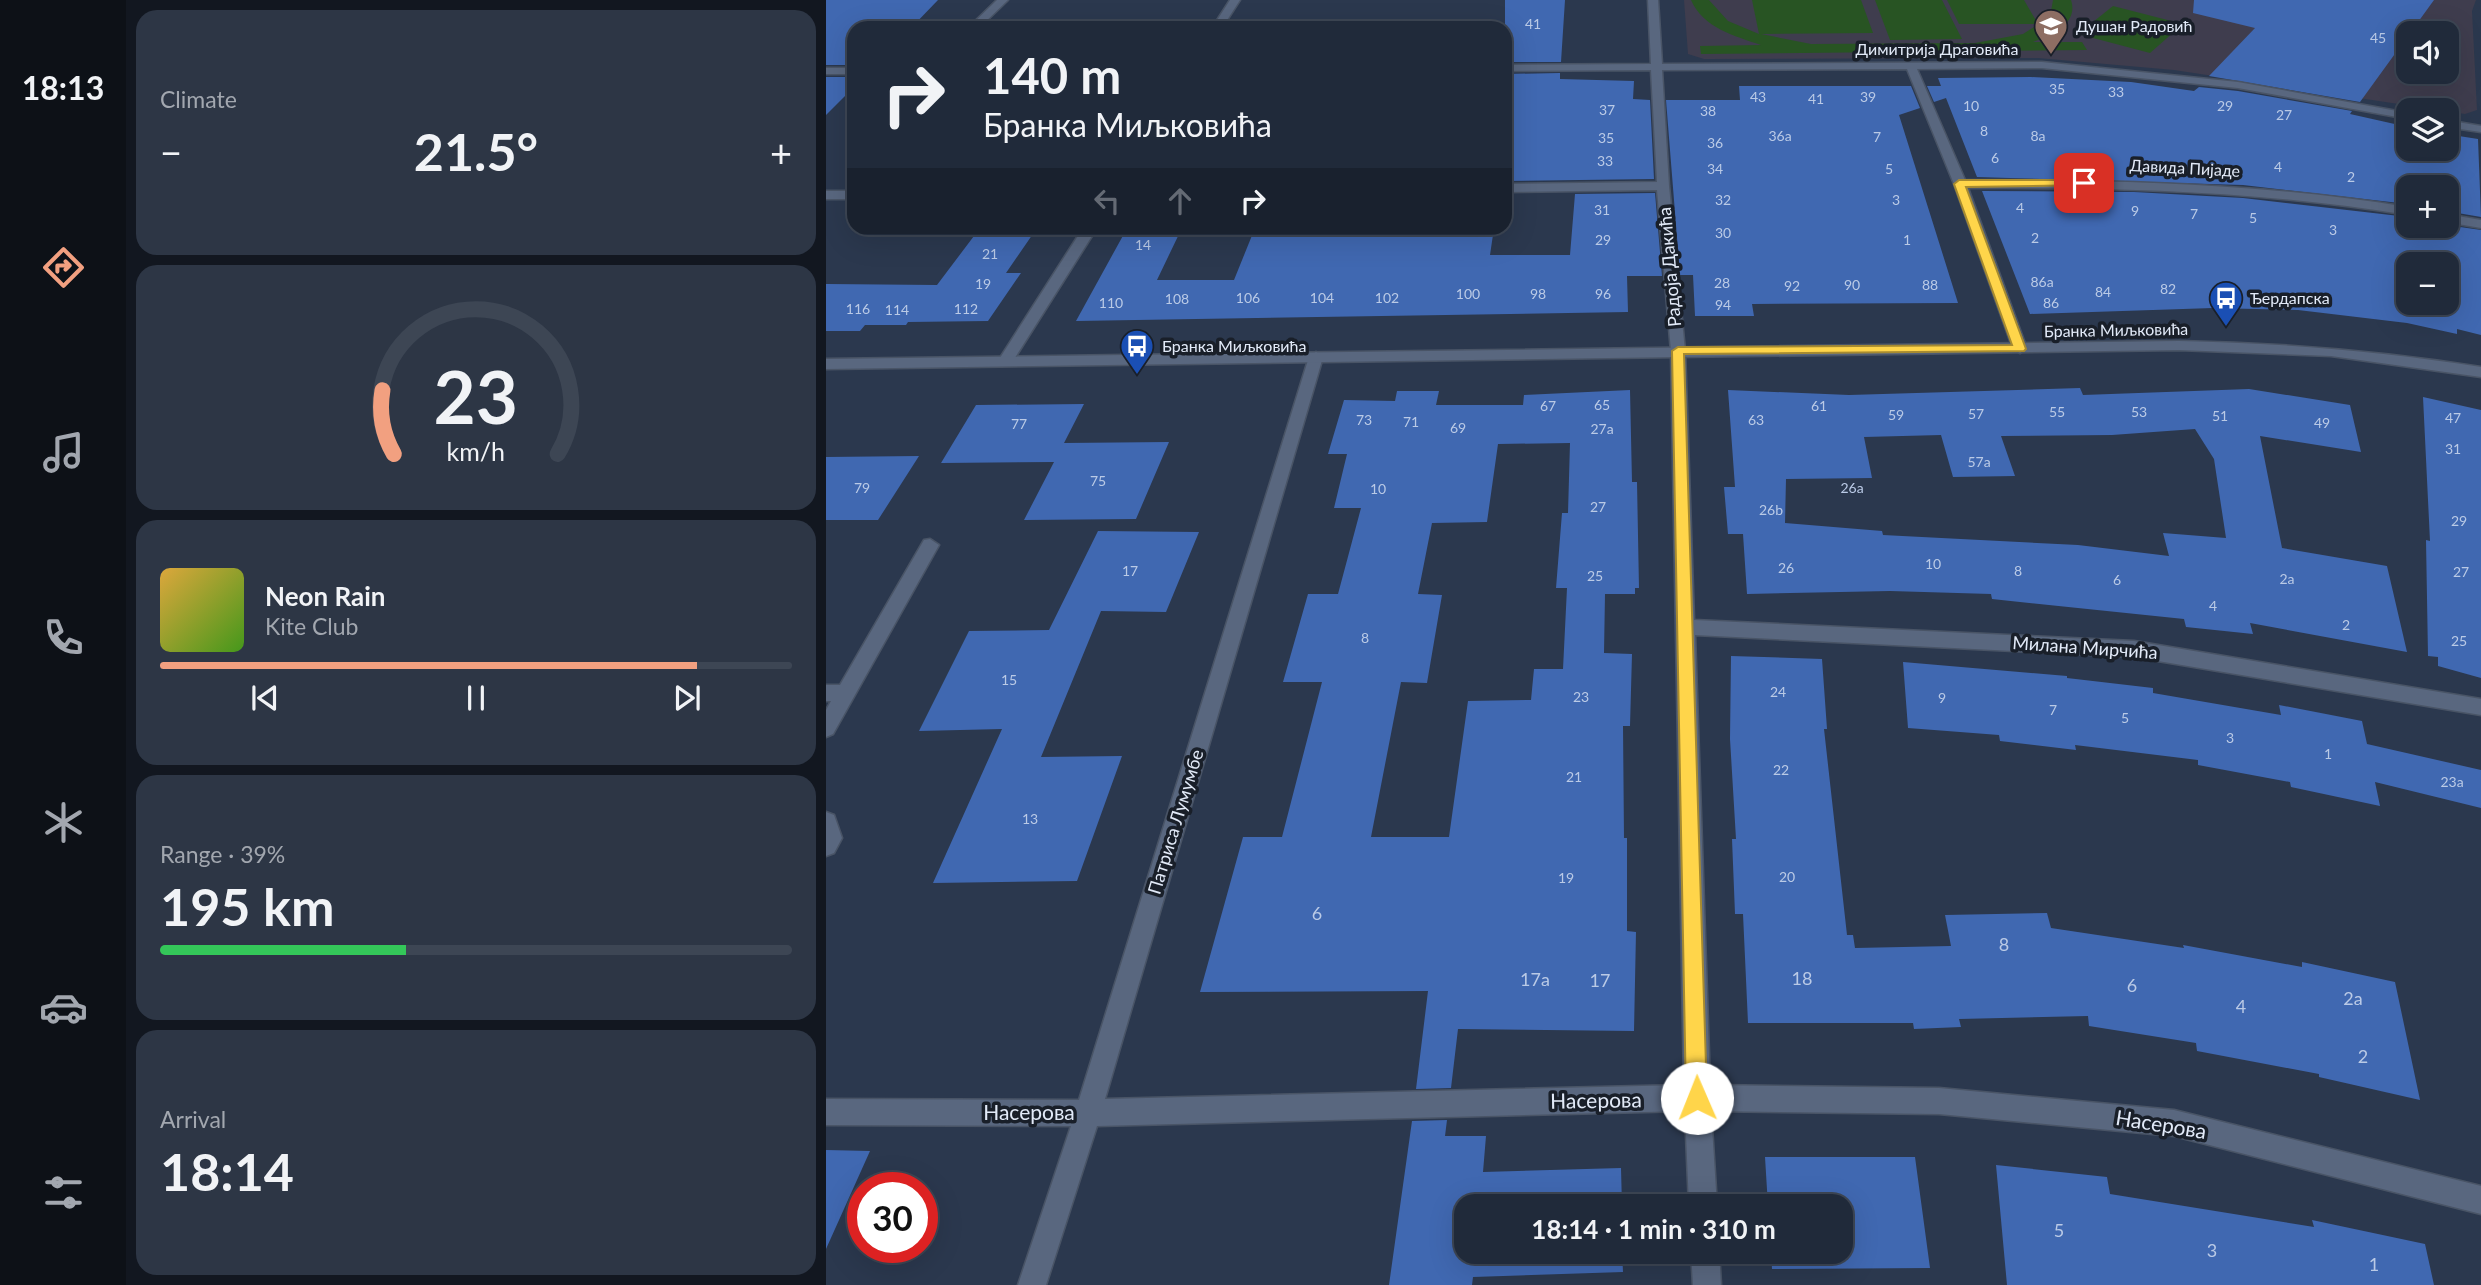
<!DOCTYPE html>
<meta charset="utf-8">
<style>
body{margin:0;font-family:Lato,sans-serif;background:#2d3645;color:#f1f3f6;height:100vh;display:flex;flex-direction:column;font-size:26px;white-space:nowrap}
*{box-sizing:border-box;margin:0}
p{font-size:23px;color:#a2a7af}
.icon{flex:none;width:38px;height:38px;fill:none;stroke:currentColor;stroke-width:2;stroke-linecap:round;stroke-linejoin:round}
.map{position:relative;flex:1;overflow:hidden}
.drawer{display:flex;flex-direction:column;gap:10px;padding:10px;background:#121720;width:700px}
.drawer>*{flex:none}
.top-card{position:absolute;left:21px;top:21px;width:665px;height:214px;border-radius:21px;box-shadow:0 7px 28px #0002,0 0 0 2px #3d4654;background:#202a3a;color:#f1f3f6;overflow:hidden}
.buttons{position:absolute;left:1570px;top:21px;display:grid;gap:14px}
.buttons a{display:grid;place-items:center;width:63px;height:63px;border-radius:14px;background:#202a3a;box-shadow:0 7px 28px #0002,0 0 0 2px #3d4654;font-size:35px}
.speed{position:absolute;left:21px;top:1172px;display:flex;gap:14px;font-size:35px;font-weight:700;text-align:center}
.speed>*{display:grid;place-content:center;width:91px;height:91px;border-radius:50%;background:#202a3a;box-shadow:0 7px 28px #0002,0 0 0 2px #3d4654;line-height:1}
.speed .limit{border:10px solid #d22;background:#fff;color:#111}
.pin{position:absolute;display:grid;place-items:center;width:60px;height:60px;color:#fff;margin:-30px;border-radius:14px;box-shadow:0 4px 10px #0006}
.me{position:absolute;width:77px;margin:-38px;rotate:359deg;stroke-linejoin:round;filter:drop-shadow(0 0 5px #0008)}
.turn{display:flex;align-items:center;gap:24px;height:147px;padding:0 21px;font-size:32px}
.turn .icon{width:91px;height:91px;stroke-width:2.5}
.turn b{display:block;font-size:49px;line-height:60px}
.lanes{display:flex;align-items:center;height:66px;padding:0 21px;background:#0003;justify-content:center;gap:35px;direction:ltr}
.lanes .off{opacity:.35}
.big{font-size:52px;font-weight:700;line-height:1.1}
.drawer .widget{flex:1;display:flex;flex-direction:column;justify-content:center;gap:10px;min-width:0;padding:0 24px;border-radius:21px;background:#2d3645}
.drawer .dial{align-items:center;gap:0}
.dial svg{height:182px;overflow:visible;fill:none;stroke:#3d4654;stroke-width:7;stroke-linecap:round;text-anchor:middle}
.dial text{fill:#f1f3f6;stroke:none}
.song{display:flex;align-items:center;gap:21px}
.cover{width:84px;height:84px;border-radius:10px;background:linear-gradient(135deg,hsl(40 70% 55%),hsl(100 70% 35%))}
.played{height:7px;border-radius:4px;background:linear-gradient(90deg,#f2a080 85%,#3d4654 85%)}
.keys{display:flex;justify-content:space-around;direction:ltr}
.heat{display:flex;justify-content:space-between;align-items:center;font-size:38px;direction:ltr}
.charge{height:10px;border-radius:5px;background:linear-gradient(90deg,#34c759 39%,#3d4654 0)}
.trip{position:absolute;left:628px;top:1194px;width:399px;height:70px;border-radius:21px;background:#202a3a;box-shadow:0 7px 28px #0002,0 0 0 2px #3d4654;font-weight:700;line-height:70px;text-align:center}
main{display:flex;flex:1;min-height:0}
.tab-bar{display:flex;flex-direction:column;width:126px;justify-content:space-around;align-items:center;background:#0d1117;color:#a2a7af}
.tab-bar .icon{width:49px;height:49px}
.tab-bar .on{color:#f2a080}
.tab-bar b{font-size:32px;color:#f1f3f6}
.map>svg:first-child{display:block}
</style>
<main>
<nav class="tab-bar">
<b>18:13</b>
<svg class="icon on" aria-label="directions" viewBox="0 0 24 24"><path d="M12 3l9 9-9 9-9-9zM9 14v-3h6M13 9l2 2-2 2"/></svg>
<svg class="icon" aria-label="music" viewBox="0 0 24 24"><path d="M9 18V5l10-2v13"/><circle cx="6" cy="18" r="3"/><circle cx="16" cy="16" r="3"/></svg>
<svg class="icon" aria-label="phone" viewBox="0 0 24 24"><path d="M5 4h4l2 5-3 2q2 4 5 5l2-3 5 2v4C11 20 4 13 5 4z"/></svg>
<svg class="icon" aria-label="climate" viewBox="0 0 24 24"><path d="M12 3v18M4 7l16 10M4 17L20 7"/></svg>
<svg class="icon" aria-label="car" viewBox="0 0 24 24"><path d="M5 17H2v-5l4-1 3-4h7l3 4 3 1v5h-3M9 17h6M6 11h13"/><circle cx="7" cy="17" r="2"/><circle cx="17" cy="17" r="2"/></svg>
<svg class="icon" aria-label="filters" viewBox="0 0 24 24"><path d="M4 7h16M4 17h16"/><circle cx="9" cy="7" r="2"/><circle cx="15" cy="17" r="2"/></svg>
</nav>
<section class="drawer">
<div class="widget"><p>Climate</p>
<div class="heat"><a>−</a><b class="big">21.5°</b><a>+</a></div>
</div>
<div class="widget dial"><svg viewBox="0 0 100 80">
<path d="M14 69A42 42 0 1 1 86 69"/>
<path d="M14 69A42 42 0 0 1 9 41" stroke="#f2a080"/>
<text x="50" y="56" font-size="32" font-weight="700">23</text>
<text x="50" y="72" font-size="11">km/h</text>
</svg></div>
<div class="widget">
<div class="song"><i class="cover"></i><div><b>Neon Rain</b><p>Kite Club</p></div></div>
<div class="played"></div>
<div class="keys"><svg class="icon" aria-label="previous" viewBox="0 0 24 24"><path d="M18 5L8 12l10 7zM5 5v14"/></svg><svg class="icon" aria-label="pause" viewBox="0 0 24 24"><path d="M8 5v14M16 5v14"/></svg><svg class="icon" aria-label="next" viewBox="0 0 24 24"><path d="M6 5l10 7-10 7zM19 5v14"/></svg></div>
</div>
<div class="widget"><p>Range · 39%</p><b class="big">195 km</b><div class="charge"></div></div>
<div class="widget"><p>Arrival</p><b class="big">18:14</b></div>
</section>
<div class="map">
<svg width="1655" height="1285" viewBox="0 0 1655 1285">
<rect width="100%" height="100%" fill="#2b384e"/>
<!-- education -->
<path fill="#3f3d4e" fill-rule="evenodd" d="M858 0H1650L1646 11 1651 110 1639 114 1348 70 1212 58 878 59 862 54ZM1582 33H1620V72H1582Z"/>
<!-- green -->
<path fill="#285423" d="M865 0H883L902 21 933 34 926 0H1035L1047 33 935 34 985 44 1149 43 1197 34 1224 17 1227 0H1245C1253 24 1225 35 1207 42H1256L1261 50 875 54 874 46 935 45C909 36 877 28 865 0Z
M1049 0H1116L1136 39 1064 40Z
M1121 0H1198L1212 24H1133Z
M1287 6 1357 24 1324 53 1252 34Z"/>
<!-- building -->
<path fill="#4068b1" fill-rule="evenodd" d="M0 0H112L85 28H28V65H0Z
M679 0H739L735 62H679Z
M1368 0H1608L1534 102 1383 76 1429 28 1367 13Z
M734 73V79L808 81 807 99 824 100 828 179 679 181V74Z
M0 77H28V87L0 115Z
M1205 77 1305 82 1368 91 1373 87 1412 91 1526 111 1524 114 1582 127V149H1620V134L1652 139 1655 217 1620 211V187H1582V204L1417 185 1151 177 1120 98 1108 102 1101 86H1115L1112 78Z
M913 86H1085L1094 108 1073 115 1132 303 926 304 928 316H869L867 275H854L840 100H914Z
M1156 191 1308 192 1417 198 1582 217V226L1620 225 1655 230V335L1631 329V334L1581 323 1472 310 1387 308 1204 314ZM1582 264H1620V303H1582Z
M829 193 836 276H801L802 312 250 321 299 232H354L331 280H408L429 228H668L664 255H744L749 194Z
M154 228H211L180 273H195L162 321 82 322 80 325H39L34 331H0V284L111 285Z
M1254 388 1257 395 1423 389 1524 405 1535 452 1434 436 1456 548 1561 566 1581 652 1424 623 1427 634 1360 627 1358 619 1166 599 1165 594 1064 591 921 594 917 534H902L898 487H909L902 390 1023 395ZM1369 429 1388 459 1400 538 1337 533 1343 556 1252 545 1057 535 1056 531 959 523 960 479 1046 478 1038 437 1115 435 1127 477 1189 476 1175 436 1286 435Z
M804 390 806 482H811L813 588H809V594H779L778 653 806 654 804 726H797L798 838H801V931L810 932 808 1031 632 1029 625 1088 590 1089 602 991 374 992 417 837H456L496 682H457L482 594H512L535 508H508L521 454H502L518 400 569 401 571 391H613L610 405H697L698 395ZM744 443 742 513H736L730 588H741L737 669H708L705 700 642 701 623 837H545L575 682 601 683 616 595 592 594 606 523 661 522 672 444Z
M1597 397 1655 410V678L1612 666V657L1602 656 1600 540 1604 541Z
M258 404 238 443 343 442 310 519 198 520 228 462 115 463 150 405Z
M93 456 52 520H0V457Z
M272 531 373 532 340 612 275 611 215 757 296 756 251 881 107 883 176 729 93 731 143 631 223 630Z
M905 656 996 659 1001 729H998L1021 935H1027L1029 948 1125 946 1119 915 1221 913 1225 928 1358 948 1357 945 1476 967V962L1569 982 1594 1100 1493 1077V1074L1371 1051 1370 1043 1263 1026 1262 1016 1133 1019 1135 1027 1088 1029 1087 1023H922L917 914H909L906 839H910L904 739Z
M1077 662 1241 676V678L1327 688V693L1455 715 1453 705 1536 721 1541 744 1655 770V808L1549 782 1554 806 1465 787 1464 782 1372 765V760L1249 745 1250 750 1174 741 1173 735 1082 728Z
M621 1120 619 1136H660L657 1172 795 1168 796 1206H640V1251H796L797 1272 647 1277 646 1285H563L586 1121Z
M0 1150 44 1151 0 1249Z
M939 1157H1089L1104 1268 946 1269 945 1251H1015V1206H942Z
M1170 1165 1281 1177 1284 1194 1488 1227 1486 1220 1599 1244 1608 1285H1181Z"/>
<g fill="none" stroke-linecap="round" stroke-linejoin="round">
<defs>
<path id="service" d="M104 539 113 545 7 734 0 737V710L5 701H0V685H14L98 540Z
M0 812 8 815 16 838 8 853 0 856Z"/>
<path id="minor" d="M171 0H182L153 28H142Z
M404 0H414L396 28H386Z
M822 0H832L836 64 1216 62 1412 82 1582 113V119L1412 88 1216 68 1091 69 1139 180C1288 180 1435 183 1582 207V215C1436 191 1290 187 1142 188L1201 349 1194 353 1187 349 1128 184 1081 69 836 70 843 186 859 351 868 620 1308 641 1655 699V715L1308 657 869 635 884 1085 1113 1088 1348 1110 1655 1186V1214L1348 1136 1113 1114 885 1111 891 1206H863L859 1111 271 1126 220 1285H192L245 1126 0 1125V1099L253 1100 483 357 490 352 497 357 279 1099 858 1085 845 351 831 190 679 192V184L831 182 825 70 679 71V65L825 64Z
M0 68H28V74H0Z
M1620 120 1655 126V132L1620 127Z
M0 191H28V199H0Z
M1620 214 1655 220V228L1620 222Z
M257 228H271L185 364H175L172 361Z
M865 1251H893L895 1285H867Z"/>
<path id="tertiary" d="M1353 341C1455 343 1554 351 1655 367V377L1505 356 1353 350 0 369V359Z"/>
</defs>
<!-- service casing -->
<use href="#service" stroke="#495466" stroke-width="3"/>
<!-- minor casing -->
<use href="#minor" stroke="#495466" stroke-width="3"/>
<!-- tertiary casing -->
<use href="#tertiary" stroke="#495466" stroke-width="3"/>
<!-- service -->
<use href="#service" fill="#59677f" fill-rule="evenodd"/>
<!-- minor -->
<use href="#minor" fill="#59677f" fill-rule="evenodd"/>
<!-- tertiary -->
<use href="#tertiary" fill="#59677f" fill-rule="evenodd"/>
</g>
<!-- route -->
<path fill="#ffd54a" stroke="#a68a30" stroke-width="2" d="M1258 180 1263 183 1262 185 1140 187 1200 349 1198 351 858 354 881 1098 878 1106 871 1109 863 1106 860 1098 846 351 852 347 1186 345 1128 184 1133 180Z"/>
<!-- icons -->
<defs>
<symbol id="school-pin" viewBox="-11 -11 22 30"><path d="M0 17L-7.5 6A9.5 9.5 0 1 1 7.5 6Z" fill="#8d6e63" stroke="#191f29"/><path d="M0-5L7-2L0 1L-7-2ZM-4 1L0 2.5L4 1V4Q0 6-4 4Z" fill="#fff"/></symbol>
<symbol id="bus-pin" viewBox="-11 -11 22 30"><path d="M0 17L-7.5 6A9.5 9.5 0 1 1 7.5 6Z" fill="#1a4fb4" stroke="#191f29"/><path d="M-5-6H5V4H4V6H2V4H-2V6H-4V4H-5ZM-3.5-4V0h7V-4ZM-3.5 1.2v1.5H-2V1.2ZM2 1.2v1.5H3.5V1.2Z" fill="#fff"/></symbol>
</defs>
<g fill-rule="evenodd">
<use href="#school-pin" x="1206" y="7" width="38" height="52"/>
<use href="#bus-pin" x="1381" y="279" width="38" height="52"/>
<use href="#bus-pin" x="292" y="327" width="38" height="52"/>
</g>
<g text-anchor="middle" stroke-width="7" stroke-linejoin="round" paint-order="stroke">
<!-- number labels -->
<g font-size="14" fill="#bacae6">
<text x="707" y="29">41</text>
<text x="1552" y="43">45</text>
<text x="1231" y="94">35</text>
<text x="1290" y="97">33</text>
<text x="932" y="102">43</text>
<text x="1042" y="102">39</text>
<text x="990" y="104">41</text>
<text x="1145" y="111">10</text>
<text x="1399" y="111">29</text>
<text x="781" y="115">37</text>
<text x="882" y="116">38</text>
<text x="1458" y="120">27</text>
<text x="1158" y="136">8</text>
<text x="954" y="141">36a</text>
<text x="1212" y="141">8a</text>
<text x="1051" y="142">7</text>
<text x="780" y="143">35</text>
<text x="889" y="148">36</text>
<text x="1169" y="163">6</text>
<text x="779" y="166">33</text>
<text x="1452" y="172">4</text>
<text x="889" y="174">34</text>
<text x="1063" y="174">5</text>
<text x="1525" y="182">2</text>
<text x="897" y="205">32</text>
<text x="1070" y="205">3</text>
<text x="1194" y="213">4</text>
<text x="776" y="215">31</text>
<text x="1309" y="216">9</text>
<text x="1368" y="219">7</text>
<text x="1427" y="223">5</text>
<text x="1507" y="235">3</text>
<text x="897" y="238">30</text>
<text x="1209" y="243">2</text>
<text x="777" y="245">29</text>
<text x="1081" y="245">1</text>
<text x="317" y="250">14</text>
<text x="164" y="259">21</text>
<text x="1216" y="287">86a</text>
<text x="896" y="288">28</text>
<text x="157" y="289">19</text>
<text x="1026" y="290">90</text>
<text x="1104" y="290">88</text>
<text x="966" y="291">92</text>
<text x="1342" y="294">82</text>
<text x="1277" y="297">84</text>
<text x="642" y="299">100</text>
<text x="712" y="299">98</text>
<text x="777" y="299">96</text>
<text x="422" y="303">106</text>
<text x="496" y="303">104</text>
<text x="561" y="303">102</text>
<text x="351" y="304">108</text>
<text x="285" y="308">110</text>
<text x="1225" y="308">86</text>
<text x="897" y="310">94</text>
<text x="32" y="314">116</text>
<text x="140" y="314">112</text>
<text x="71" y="315">114</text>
<text x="776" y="410">65</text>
<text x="722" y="411">67</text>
<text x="993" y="411">61</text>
<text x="1231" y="417">55</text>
<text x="1313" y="417">53</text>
<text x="1150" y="419">57</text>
<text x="1070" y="420">59</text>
<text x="1394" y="421">51</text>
<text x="1627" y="423">47</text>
<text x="538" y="425">73</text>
<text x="930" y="425">63</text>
<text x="585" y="427">71</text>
<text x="1496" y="428">49</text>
<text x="193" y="429">77</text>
<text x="632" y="433">69</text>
<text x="776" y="434">27a</text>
<text x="1627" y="454">31</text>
<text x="1153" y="467">57a</text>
<text x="272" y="486">75</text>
<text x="36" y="493">79</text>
<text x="1026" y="493">26a</text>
<text x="552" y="494">10</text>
<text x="772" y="512">27</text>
<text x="945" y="515">26b</text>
<text x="1633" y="526">29</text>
<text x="1107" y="569">10</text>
<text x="960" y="573">26</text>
<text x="304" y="576">17</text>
<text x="1192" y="576">8</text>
<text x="1635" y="577">27</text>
<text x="769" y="581">25</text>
<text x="1461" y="584">2a</text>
<text x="1291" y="585">6</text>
<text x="1387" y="611">4</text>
<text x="1520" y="630">2</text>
<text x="539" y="643">8</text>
<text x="1633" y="646">25</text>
<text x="183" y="685">15</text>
<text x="952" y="697">24</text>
<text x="755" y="702">23</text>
<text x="1116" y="703">9</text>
<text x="1227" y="715">7</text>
<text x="1299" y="723">5</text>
<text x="1404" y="743">3</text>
<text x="1502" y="759">1</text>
<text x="955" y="775">22</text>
<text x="748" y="782">21</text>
<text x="1626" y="787">23a</text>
<text x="204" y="824">13</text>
<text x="961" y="882">20</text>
<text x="740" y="883">19</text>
</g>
<!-- far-poi labels -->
<g font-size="16" fill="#e2eaf8" stroke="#191f29" text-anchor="start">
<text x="1250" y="32">Душан Радовић</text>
<text x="1424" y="304">Ђердапска</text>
<text x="336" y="352">Бранка Миљковића</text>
</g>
<!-- far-street labels -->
<g font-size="16" fill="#e2eaf8" stroke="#191f29">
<text x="1111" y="55">Димитрија Драговића</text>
<text transform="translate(1359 168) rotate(3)" y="6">Давида Пијаде</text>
<text transform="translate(1290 330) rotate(-1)" y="6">Бранка Миљковића</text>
</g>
<!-- street labels -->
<g font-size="18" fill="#e2eaf8" stroke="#191f29">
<text transform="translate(844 267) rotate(-95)" y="6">Радоја Дакића</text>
<text transform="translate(1259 648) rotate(4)" y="6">Милана Мирчића</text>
<text transform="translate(350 822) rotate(-73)" y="6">Патриса Лумумбе</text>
</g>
<!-- near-number labels -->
<g font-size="18" fill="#bacae6">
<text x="491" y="920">6</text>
<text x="1178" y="951">8</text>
<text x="976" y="985">18</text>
<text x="709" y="986">17a</text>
<text x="774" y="987">17</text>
<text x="1306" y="992">6</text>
<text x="1527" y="1005">2a</text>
<text x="1415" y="1013">4</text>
<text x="1537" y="1063">2</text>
<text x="1233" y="1237">5</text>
<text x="1386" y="1257">3</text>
<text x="1548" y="1271">1</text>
</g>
<!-- near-street labels -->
<g font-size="21" fill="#e2eaf8" stroke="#191f29">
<text transform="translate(770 1101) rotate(-1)" y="7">Насерова</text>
<text x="203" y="1120">Насерова</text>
<text transform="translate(1335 1125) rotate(9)" y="7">Насерова</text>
</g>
</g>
</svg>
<div class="buttons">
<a><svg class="icon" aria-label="sound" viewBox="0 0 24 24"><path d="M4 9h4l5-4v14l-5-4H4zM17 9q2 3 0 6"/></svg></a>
<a><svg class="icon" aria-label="layers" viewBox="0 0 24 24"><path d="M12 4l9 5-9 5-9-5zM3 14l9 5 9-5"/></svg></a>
<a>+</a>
<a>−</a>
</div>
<div class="speed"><div class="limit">30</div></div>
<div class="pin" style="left:1258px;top:183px;background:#d93025"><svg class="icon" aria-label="arrive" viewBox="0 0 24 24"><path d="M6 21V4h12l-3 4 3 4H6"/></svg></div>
<svg class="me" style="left:871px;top:1098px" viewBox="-20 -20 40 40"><circle r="19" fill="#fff"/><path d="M0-13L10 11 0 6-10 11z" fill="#ffd54a"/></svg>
<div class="trip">18:14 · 1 min · 310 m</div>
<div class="top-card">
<div class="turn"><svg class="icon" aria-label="right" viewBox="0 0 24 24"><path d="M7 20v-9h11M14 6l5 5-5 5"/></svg><div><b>140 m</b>Бранка Миљковића</div></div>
<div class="lanes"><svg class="icon off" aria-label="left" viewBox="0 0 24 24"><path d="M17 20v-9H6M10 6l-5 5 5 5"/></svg><svg class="icon off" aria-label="ahead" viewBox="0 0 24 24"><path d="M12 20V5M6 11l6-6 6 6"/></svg><svg class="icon" aria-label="right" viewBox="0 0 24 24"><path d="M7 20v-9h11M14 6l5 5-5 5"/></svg></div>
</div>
</div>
</main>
